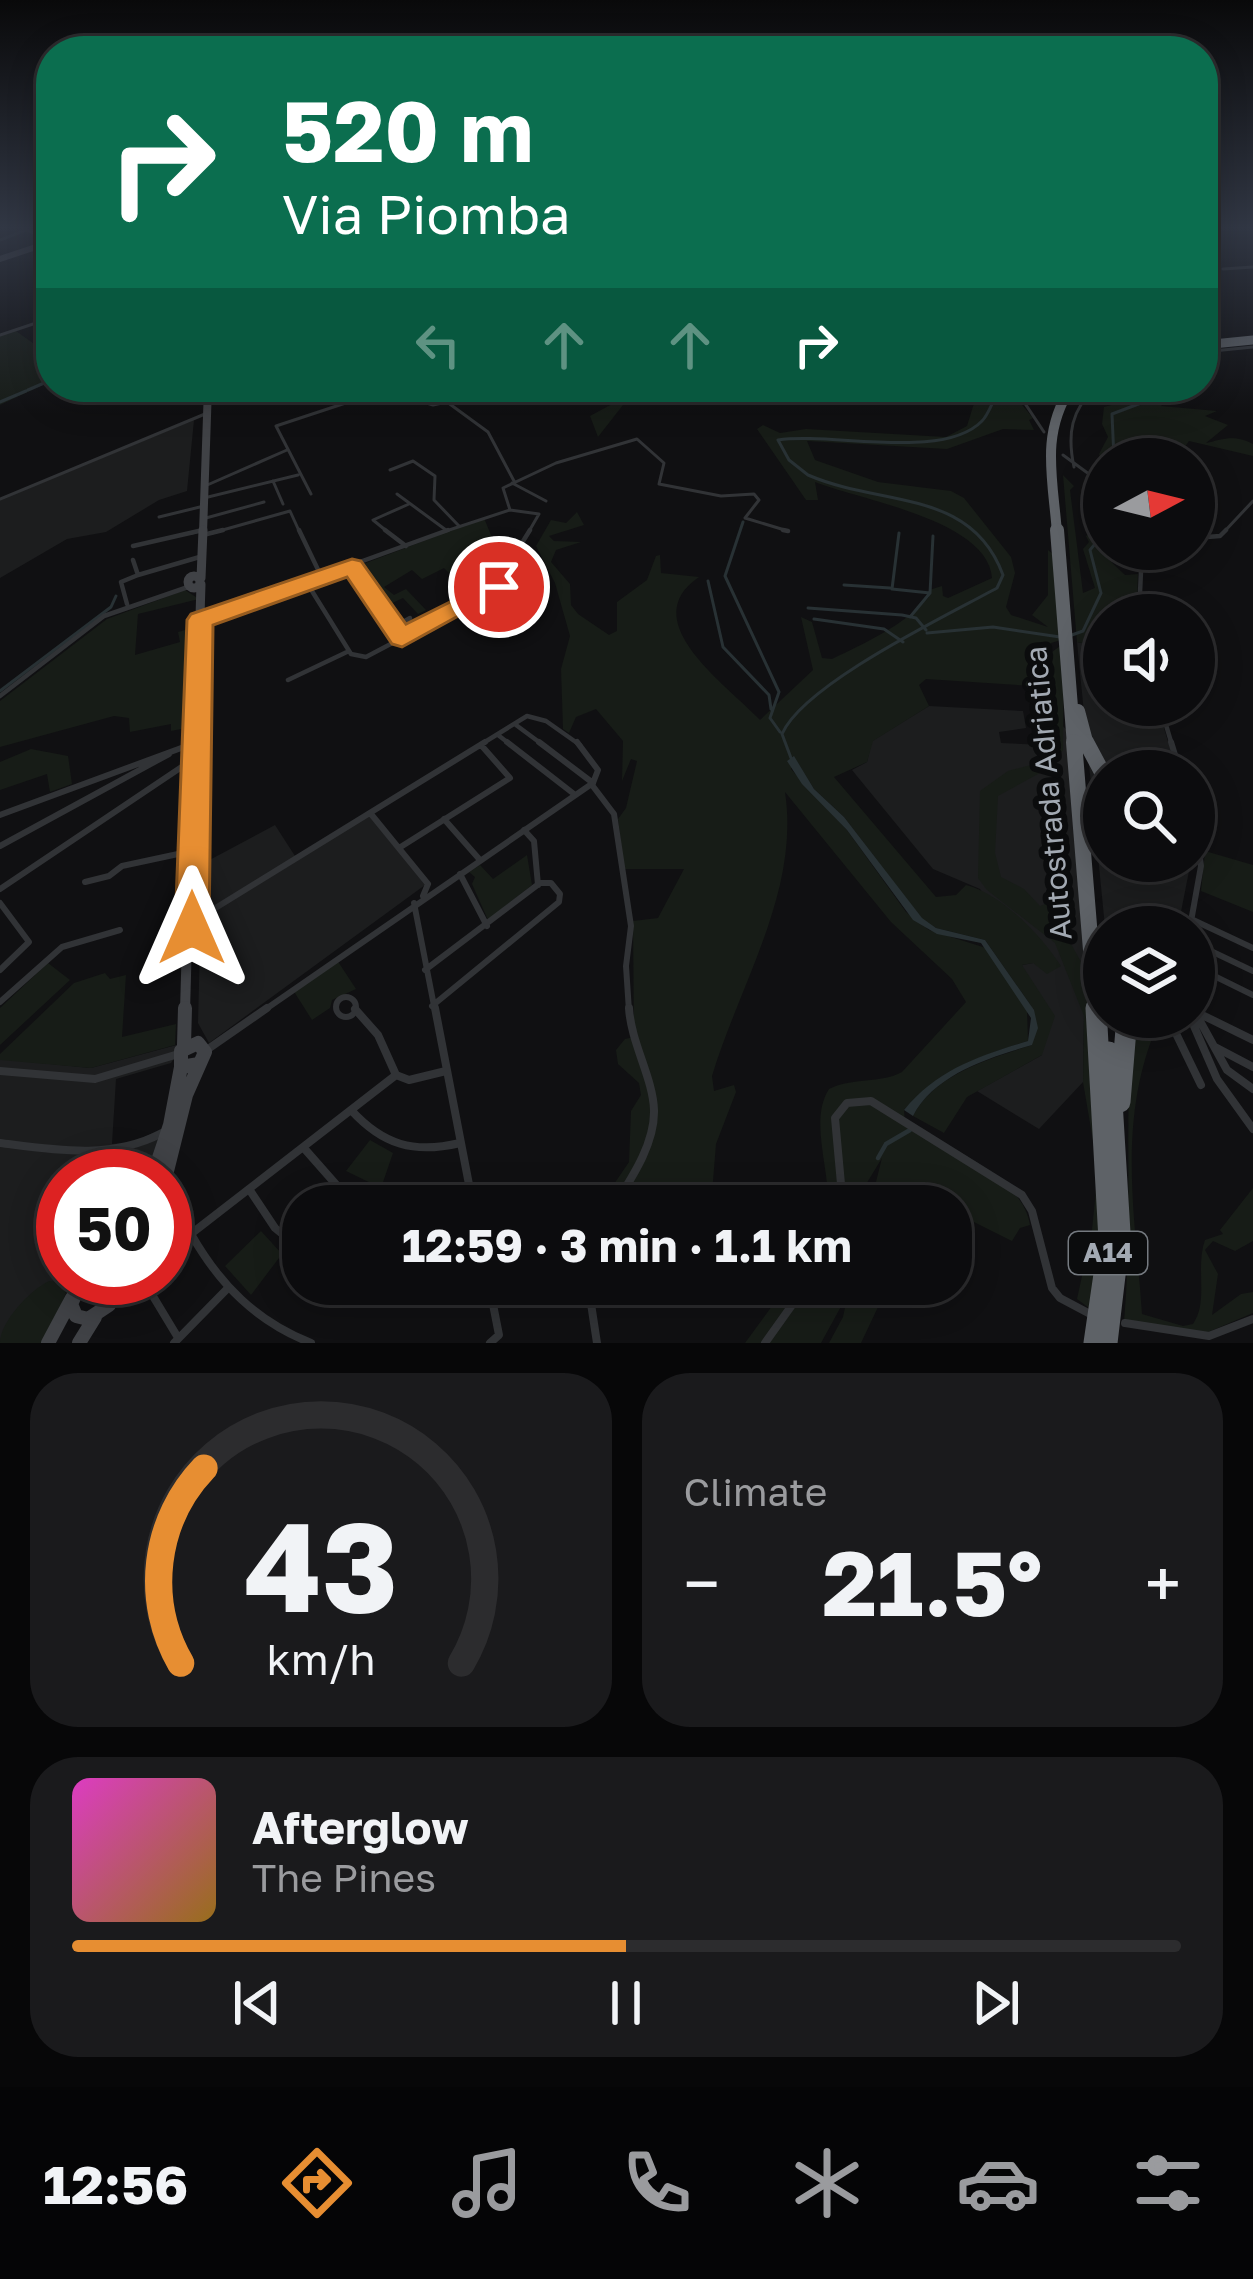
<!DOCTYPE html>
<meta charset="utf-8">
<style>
body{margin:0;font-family:"Golos Text",sans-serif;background:#1a1a1c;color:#f1f3f6;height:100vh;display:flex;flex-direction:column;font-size:45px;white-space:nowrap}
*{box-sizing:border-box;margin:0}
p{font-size:39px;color:#9a9b9e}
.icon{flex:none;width:66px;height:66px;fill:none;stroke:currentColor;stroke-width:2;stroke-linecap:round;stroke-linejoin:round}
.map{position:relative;height:1343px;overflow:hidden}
.panel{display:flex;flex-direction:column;gap:30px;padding:30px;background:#070708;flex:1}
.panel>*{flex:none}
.guide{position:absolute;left:36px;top:36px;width:1182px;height:366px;border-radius:48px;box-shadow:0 6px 30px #0003,0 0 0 3px #2c2c2e;background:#0b6e4f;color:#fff;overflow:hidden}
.needle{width:78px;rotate:83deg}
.buttons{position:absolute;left:1083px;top:438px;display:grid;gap:24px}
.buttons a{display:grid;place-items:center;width:132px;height:132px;border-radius:50%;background:#0c0c0e;box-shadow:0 6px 30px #0003,0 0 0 3px #2c2c2e;font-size:60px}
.speed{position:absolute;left:36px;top:1149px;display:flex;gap:24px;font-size:60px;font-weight:700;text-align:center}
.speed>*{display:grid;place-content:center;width:156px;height:156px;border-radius:50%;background:#0c0c0e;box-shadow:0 6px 30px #0003,0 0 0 3px #2c2c2e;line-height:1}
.speed .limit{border:18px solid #d22;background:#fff;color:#111}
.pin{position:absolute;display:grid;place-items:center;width:102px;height:102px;color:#fff;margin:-51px;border:6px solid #fff;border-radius:50%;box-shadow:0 3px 12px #0007}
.me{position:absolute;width:132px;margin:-66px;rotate:0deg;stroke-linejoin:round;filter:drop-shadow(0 0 9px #0008)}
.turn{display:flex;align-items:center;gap:42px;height:252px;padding:0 48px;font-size:54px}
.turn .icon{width:156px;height:156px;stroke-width:2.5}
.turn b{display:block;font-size:84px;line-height:102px}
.lanes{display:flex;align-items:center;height:114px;padding:0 48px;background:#0003;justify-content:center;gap:60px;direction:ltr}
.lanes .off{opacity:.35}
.big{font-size:90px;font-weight:700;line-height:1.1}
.panel .widget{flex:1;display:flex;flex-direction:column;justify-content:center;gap:18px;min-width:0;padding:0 42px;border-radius:48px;background:#1a1a1c}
.panel .dial{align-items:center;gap:0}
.dial svg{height:312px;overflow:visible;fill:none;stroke:#2c2c2e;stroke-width:7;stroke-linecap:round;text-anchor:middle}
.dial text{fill:#f1f3f6;stroke:none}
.song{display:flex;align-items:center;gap:36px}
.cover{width:144px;height:144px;border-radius:18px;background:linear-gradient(135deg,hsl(310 70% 55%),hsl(40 70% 35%))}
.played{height:12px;border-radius:6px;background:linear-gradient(90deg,#e78e32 50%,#2c2c2e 50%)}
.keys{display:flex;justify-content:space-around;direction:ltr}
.heat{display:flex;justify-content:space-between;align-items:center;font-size:66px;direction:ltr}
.panel .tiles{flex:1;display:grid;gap:30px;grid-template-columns:1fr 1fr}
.widget:last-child{grid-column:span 2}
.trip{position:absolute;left:282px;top:1185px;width:690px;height:120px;border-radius:48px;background:#0c0c0e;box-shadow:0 6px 30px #0003,0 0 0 3px #2c2c2e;font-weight:700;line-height:120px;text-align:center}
.menu{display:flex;height:192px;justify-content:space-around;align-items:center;background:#050506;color:#9a9b9e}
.menu .icon{width:84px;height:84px}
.menu .selected{color:#e78e32}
.menu b{font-size:54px;color:#f1f3f6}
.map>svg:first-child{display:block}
</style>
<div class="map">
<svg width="1253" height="1343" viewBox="0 0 1253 1343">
<rect width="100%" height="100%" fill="#101012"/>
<!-- built -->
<path fill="#1c1d1e" d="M194 420 187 491 159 500 106 532 67 539 0 578V500Z
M1077 642 1104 647V705H1157L1177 771H1104V861H1191L1178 927H1105Z
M929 706 1023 711 1026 728 999 732 1001 743 1044 745 1048 712 1069 732 1091 1015 1084 1016 1083 1082 1039 1129 977 1091 1042 1055 1022 965 1033 963 980 889 933 869 852 770 867 762 872 741Z
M367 813 425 885 209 1043 198 1023 202 864 275 825 295 856Z
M184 1043 171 1063 116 1079 112 1144 134 1142 167 1126 144 1176H63V1278H69L42 1343H0V1059L91 1068Z"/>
<!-- green -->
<path fill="#171c17" d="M16 331 51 356V381L0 405V336Z
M979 387H1013L1012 393 1033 418 1029 420 1034 430 1003 429 947 449 807 441 815 460 878 482 951 491 964 498 1011 557 1015 573 1006 607 1011 615 1048 627 1032 615 1048 595V550L1056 557 1064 639 1051 643 1050 701 1049 709 1048 687 926 679 919 685 929 706 873 741 867 762 834 777 936 897 956 895 966 885C1003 895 1041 935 1061 966L1047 974 1033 963 1022 965 1055 1016 1042 1055 967 1097 944 1133 913 1116C934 1074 991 1058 1032 1045L1034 1010 985 940 936 928 922 919 844 817 814 789 794 757 791 769 847 830 906 912 929 930 986 948 1027 1010 1028 1041C978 1056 940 1071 904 1110L905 1122C946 1147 1022 1175 1030 1225L1020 1228 1012 1241 974 1222 961 1272 951 1275V1206H870L882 1158 865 1186 862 1206H828C830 1169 809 1120 829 1089 853 1077 880 1084 902 1072L966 1002 952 979 891 922 785 792C800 891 740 983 712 1076L714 1091 734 1085 736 1092 716 1144 711 1206H599L629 1162 631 1111 641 1095 639 1083 618 1064 616 1050 625 1039 634 1037 633 921 658 918 684 869H624L618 819 626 808 637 761 631 759 622 781 623 741 596 709 576 717 569 733 563 729 561 669 570 636 555 583 536 546 551 520 566 523 577 512 584 525 549 536 554 541 581 542 556 550 551 562 570 584 571 605 578 614 609 635 617 631V602L647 580 656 556 660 555 661 573 699 577C634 621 726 684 760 720L813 670 801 617 812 622 822 658 832 659C867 642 903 626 929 597V590L942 586 943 596 948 598 992 578C988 520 860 500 815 482L818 500H806L757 429 763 425 780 433 806 429 946 437 967 426Z
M1136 387H1184L1165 394 1175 395 1161 406 1217 411 1205 416 1228 425 1206 443C1223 439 1234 434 1253 444V456L1189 441 1184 448 1171 447 1172 459 1148 456 1134 449 1130 451 1133 459H1104V464L1099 454 1108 437 1102 424 1104 407 1149 395Z
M562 388 728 387 732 388 723 394 630 396 598 437 590 416 625 397Z
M1063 475 1074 486 1070 490 1083 593 1095 588 1083 549 1089 542 1086 536 1102 528 1095 514 1103 505 1102 482 1104 549H1111L1107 558 1125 575 1138 574 1137 603 1104 615V647L1077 642Z
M484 518 496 547 463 562 473 572 514 555 504 583 473 597 444 568 422 579 412 570 384 587 394 595 406 589 426 610 418 614 403 598 386 606 358 566Z
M185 590 199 599 138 614 135 655 180 642 178 632 196 627 191 727 171 731V724L130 732 129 718 114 716 0 747V701L107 619Z
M1064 643 1063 750 1049 768 998 796 995 853 1001 877 1024 889 1040 906 1048 903 1085 969 1105 1186 1093 1311 1077 1299 1092 1230 1098 1170 1083 1082 1084 1016 1055 943 987 890 978 878 980 791 1008 771 1042 762 1054 743 1057 721 1048 712 1054 708 1052 652Z
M31 749 68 756 72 784 50 792 47 774 0 790V762Z
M1205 851 1253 865V912L1201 891Z
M527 855 532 885 488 920 472 884 475 877 469 872 480 865 493 879Z
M337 960 356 989 332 1000 330 1008 312 1020 293 990Z
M48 963 70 980 0 1045V1008Z
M105 973 110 979 126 975 122 1037 176 1024 175 1045 91 1068 0 1060V1054L74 983Z
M1132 1017H1166L1168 1026 1159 1021C1116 1119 1135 1212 1142 1314L1183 1326 1193 1324C1209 1301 1195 1268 1205 1240L1223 1234 1220 1230 1253 1188V1241L1235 1251 1213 1241 1205 1250 1218 1274 1212 1315 1241 1294 1253 1292V1313L1206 1333 1124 1322C1133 1220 1124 1119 1132 1017Z
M370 1140 393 1153 381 1188 346 1171Z
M261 1231 282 1254 251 1295 225 1266Z
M49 1281 58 1282 66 1293 45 1343H0C0 1322 30 1290 49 1281Z
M788 1284H844V1301L821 1343H745Z
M850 1284H912L886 1290 861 1343H829L843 1317Z"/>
<!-- water -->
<path fill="#283134" d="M794 756 814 789 844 817 922 918 936 928 985 940 1034 1010 1038 1028 1032 1045C991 1057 934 1074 913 1116L904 1110C938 1069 979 1056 1028 1041L1031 1018 981 943 937 934 913 920 847 830 802 784 787 761Z"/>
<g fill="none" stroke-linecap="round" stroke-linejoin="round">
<!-- stream-far1 -->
<path stroke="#283134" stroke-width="3" d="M0 240 28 229
M28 390 51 380
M0 402 26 391
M1114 459 1112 414 1149 400 1151 391
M743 522 725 576 779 692 770 718 780 732
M899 533 892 589 930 593 910 617
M708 581 723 647 769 695 771 709
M844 585 890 588
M930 593 933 536
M808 608 902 615 916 618 926 630
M814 619 884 629 903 642
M927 633 993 627 1060 637
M1069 636 1083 631 1101 593 1090 550 1104 533
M0 691 111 607 116 596
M791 758 782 734C804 684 946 616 997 588L1003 575C971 488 882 507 808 475L789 460 778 440C832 432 943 461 982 421 988 415 992 403 996 396L993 387"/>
<!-- stream -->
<path stroke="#283134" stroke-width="4.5" d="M878 1158 886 1144 910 1130"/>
<!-- street-far3 -->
<path stroke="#313336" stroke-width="3" d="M18 226 49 240
M1223 269 1253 267
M0 335 51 318
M1203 352 1253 347
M443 387 447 402 488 432 514 481
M1014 387 1044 432
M210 394 245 387
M1019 394 1051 397 1060 387
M1063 455 1104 485
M1074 467C1067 434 1071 410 1096 387
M390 470 413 461 435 476 434 500 459 526
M273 481 283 504
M512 483 546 501
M205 486 287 450
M311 494 276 426 385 390 433 405 447 402
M397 494 446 530
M204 498 298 475
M0 499 205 414
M510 510 503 488 556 463 637 439 664 463 659 484 721 496 754 494 759 500 745 518 788 531
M159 517 204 506
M206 518 264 502
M192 533 203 530
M212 533 290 511 300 533
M389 533 373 520 409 504
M440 533 510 510 539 514 528 533
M1223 533 1253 501"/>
<!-- street-far2 -->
<path stroke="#313336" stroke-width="4.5" d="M299 530 322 578
M385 530 406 546
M783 530 788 531
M203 535 223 530
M1194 538 1220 536 1226 530
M133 546 203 530
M133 560 138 575 203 556
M353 569 402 638
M307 583 351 654 366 657 506 583 512 559 530 530
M127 604 121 582 138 575
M1139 615 1142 549
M203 619 448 530
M394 627 410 618
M288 680 349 651
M0 696 104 616 188 587
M1160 705 1172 745
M516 725 543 745
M498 735 511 745
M480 745 527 716 546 721 580 745"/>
<!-- street-far1 -->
<path stroke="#313336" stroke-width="6" d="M507 742 574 794
M539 742 593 783
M577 742 598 770 593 783
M1171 742 1180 771
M592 785 614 814 631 926 626 966 629 1011
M371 814 428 884
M0 815 192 744
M444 819 480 860
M524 830 534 841 538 885
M0 846 169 754
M399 848 510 778 481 745
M460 874 487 926
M85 882 109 876 122 866 192 851
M0 889 195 758
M423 896 428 884
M0 903 29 942 0 970
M414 903 435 1011
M194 913 209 912 485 742
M1191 919 1253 948
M1190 927 1201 866 1194 812
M1194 943 1253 971
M1194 966 1253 995
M425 970 540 883H551L560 894 559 902 432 1006
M336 1007a10 10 0 1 1 20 0a10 10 0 1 1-20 0Z
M0 1002 62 947 120 930
M263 1011 593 783"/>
<!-- street -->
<path stroke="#313336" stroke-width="8" d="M435 1008 472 1200 452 1206
M355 1009 378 1035 396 1075 409 1080 446 1071
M1194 1011 1253 1040
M1195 1012 1227 1070 1253 1089
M1168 1017 1201 1085
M1190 1017 1217 1079 1253 1129
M1215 1047 1253 1067
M208 1049 267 1008
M0 1071 95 1079 175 1055
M351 1110C383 1145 414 1154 460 1143
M0 1143C55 1150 111 1160 162 1133
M303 1147 340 1189 378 1206
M249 1189 275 1228 303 1251
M614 1206C631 1179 655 1144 654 1110 653 1078 631 1043 629 1008
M843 1206 835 1118 847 1103 871 1101 1022 1195 1032 1211 1052 1288 1060 1298 1092 1315
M191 1234C220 1285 256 1321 311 1343
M165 1254 396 1075
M142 1278 177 1336
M489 1284 499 1335 490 1343
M588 1284 597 1343
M117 1296 135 1278
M1125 1323 1209 1336 1253 1319
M174 1343 226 1290
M765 1343 807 1284"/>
<!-- secondary-far4 -->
<path stroke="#404246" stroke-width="6" d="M0 259 51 242"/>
<!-- secondary-far3 -->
<path stroke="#404246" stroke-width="8" d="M203 533 208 387"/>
<!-- secondary-far2 -->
<path stroke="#404246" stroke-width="9" d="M188 582a6 6 0 1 1 12 0a6 6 0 1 1-12 0Z
M201 578 203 530
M196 745 201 584"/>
<!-- secondary-far1 -->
<path stroke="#404246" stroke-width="10" d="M193 912 178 915 175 927 187 928 195 919 191 888 196 742
M178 929 187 940 185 1011"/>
<!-- secondary -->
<path stroke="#404246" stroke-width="14" d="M184 1045 185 1008
M153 1176 170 1125 181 1067
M165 1179 186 1095 205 1052 198 1043 181 1051V1067L199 1064
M83 1278 71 1304 76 1316 88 1319 109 1305 115 1278
M48 1343 72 1298
M79 1343 95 1317"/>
<!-- highway-far4 -->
<path stroke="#5e6267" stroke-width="9" d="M1203 345 1253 340"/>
<!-- highway-far3 -->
<path stroke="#5e6267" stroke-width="10" d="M1057 533C1053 478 1040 435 1071 387"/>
<!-- highway-far2 -->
<path stroke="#5e6267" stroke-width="14" d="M1057 530 1074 745
M1078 711 1087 745"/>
<!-- highway-far1 -->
<path stroke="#5e6267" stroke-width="16" d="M1074 742 1096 1011
M1086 742 1102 772"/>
<!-- highway -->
<path stroke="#5e6267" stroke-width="21" d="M1120 1102 1127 1017
M1094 1343 1109 1240 1096 1008
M1107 1343 1120 1233 1109 1052"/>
</g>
<!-- sky -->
<linearGradient id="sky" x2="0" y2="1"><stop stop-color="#09090a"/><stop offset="0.55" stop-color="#313744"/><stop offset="1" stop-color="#313744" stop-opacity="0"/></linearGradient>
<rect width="1253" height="414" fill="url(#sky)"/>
<!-- route -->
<path fill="#e78e32" stroke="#965c20" stroke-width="3" d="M352 559 361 561 406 624 490 582H508L511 587 402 647 392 644 347 577 213 625 209 928 204 939 192 943 180 939 175 928 187 620 191 614Z"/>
<g text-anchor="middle" stroke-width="12" stroke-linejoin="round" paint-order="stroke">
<!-- shield labels -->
<rect fill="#0b0c0d" stroke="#757a80" stroke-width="3" x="1069" y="1232" width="78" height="42" rx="9"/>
<g font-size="27" font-weight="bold" fill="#a2a9b2">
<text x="1108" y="1262">A14</text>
</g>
<!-- street labels -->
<g font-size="30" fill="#a2a9b2" stroke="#0b0c0d">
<text transform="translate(1049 793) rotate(-95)" y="10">Autostrada Adriatica</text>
</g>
</g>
</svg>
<div class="buttons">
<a><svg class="needle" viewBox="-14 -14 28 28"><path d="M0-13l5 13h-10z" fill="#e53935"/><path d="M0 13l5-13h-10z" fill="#9a9b9e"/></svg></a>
<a><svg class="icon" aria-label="sound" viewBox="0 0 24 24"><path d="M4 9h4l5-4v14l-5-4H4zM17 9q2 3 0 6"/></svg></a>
<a><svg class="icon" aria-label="search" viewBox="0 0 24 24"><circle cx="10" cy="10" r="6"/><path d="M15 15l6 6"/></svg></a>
<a><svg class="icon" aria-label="layers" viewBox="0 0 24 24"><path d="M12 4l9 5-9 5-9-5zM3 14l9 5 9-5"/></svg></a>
</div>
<div class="speed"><div class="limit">50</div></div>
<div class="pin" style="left:499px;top:587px;background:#d93025"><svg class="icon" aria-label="arrive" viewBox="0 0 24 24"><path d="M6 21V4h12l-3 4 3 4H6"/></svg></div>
<svg class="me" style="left:192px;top:928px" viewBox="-20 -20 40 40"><path d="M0-17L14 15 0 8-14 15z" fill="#e78e32" stroke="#fff" stroke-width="4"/></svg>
<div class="trip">12:59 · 3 min · 1.1 km</div>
<div class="guide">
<div class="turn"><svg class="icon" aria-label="right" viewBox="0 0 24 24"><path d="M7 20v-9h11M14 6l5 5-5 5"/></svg><div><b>520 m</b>Via Piomba</div></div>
<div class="lanes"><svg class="icon off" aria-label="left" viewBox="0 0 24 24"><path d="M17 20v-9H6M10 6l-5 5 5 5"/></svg><svg class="icon off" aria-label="ahead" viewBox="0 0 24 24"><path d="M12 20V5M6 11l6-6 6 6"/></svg><svg class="icon off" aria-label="ahead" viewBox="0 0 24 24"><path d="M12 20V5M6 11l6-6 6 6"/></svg><svg class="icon" aria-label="right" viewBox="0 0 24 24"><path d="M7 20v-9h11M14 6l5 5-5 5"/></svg></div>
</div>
</div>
<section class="panel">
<div class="tiles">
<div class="widget dial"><svg viewBox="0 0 100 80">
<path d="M14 69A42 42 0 1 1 86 69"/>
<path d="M14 69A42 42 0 0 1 20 19" stroke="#e78e32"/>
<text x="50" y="56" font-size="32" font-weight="700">43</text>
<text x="50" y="72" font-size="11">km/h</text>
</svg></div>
<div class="widget"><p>Climate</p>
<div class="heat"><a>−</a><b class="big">21.5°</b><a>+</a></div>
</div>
<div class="widget">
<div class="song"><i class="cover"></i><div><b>Afterglow</b><p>The Pines</p></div></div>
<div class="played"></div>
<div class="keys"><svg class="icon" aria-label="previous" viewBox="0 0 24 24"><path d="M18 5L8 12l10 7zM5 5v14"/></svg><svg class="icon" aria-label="pause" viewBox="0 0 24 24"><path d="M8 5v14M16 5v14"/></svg><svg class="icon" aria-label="next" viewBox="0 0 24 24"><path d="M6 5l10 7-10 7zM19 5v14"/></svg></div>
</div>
</div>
</section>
<nav class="menu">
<b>12:56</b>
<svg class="icon selected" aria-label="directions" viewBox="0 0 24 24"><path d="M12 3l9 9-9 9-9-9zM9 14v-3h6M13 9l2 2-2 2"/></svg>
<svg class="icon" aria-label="music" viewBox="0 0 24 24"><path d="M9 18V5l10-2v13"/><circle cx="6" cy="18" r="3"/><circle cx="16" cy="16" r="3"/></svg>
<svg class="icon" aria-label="phone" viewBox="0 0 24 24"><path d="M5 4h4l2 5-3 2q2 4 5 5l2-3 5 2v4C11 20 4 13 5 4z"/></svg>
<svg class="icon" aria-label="climate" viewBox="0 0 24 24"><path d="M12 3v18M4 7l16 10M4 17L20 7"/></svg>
<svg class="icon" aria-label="car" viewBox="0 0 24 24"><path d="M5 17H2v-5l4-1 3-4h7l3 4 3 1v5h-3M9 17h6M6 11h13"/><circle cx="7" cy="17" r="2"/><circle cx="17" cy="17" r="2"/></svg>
<svg class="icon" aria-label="filters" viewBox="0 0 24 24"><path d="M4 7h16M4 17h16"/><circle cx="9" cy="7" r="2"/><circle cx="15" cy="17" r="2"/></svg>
</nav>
